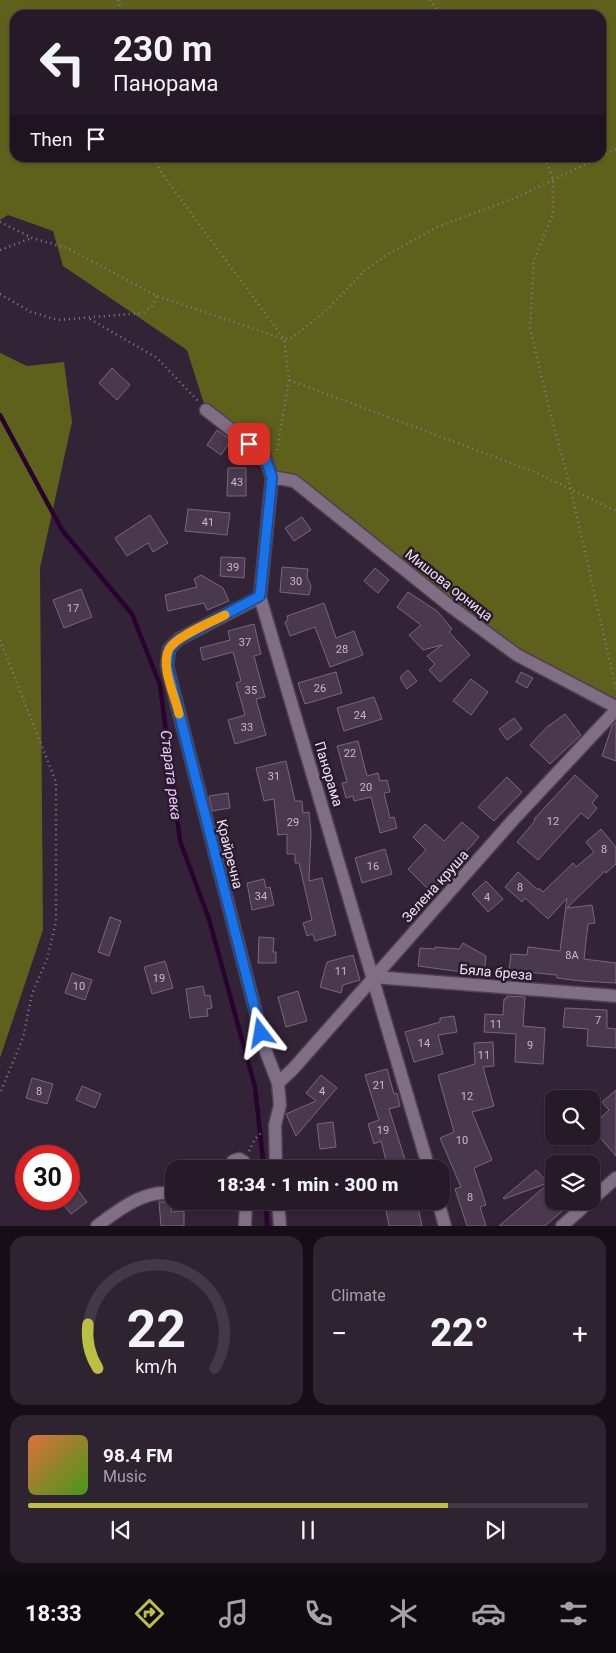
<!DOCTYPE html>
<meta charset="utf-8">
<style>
body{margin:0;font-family:Roboto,sans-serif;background:#2e2331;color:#f1f3f6;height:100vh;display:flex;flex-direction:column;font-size:19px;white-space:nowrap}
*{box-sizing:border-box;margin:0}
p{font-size:16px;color:#a4a1a8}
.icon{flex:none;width:28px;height:28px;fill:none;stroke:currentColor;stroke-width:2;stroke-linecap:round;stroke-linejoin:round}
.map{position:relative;height:1226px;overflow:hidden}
.details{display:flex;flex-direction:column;gap:10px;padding:10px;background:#150e17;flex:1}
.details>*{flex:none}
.top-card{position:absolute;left:10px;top:10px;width:596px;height:152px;border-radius:15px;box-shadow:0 1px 4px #0004,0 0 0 1px #423846;background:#261a29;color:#f1f3f6;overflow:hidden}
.fabs{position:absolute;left:545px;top:1090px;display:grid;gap:10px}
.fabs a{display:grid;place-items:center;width:55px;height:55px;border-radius:10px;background:#261a29;box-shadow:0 1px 4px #0004,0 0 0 1px #423846;font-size:25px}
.speed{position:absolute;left:15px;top:1145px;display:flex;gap:10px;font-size:25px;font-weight:700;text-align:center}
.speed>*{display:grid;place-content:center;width:65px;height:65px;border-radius:50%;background:#261a29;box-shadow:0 1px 4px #0004,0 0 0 1px #423846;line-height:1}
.speed .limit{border:8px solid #d22;background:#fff;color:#111}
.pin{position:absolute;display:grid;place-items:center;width:42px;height:42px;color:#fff;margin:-21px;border-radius:10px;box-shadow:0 2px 8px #0006}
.me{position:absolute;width:55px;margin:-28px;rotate:346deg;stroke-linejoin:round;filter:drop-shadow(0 0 4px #0008)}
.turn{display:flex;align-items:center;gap:18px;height:105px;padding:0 20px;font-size:22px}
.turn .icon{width:65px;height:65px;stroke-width:2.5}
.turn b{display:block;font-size:35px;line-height:42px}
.then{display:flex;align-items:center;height:48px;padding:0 20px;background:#0003;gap:10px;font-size:19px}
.big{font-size:38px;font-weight:800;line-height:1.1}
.details .tile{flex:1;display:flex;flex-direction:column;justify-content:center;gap:8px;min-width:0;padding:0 18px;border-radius:15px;background:#2e2331}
.details .dial{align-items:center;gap:0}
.dial svg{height:130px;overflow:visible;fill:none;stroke:#423846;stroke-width:7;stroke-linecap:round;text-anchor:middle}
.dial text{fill:#f1f3f6;stroke:none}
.song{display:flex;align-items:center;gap:15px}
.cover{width:60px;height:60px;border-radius:8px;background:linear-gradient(135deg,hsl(20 70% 55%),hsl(100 70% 35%))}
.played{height:5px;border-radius:2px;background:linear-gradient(90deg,#bbc045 75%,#423846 75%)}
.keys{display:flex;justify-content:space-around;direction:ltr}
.heat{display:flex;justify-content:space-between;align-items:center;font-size:28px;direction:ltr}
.details .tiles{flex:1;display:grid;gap:10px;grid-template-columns:1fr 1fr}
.tile:last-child{grid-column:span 2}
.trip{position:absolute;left:165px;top:1160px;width:285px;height:50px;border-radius:15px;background:#261a29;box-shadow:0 1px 4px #0004,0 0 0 1px #423846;font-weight:800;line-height:50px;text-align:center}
.menu{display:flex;height:80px;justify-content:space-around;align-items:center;background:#0f0a10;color:#a4a1a8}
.menu .icon{width:35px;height:35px}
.menu .active{color:#bbc045}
.menu b{font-size:22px;color:#f1f3f6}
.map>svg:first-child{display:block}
</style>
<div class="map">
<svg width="616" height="1226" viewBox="0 0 616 1226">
<rect width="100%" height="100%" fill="#332337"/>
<!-- forest -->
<path fill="#5e611c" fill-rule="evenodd" d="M0 0H616V707L517 655 295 481 272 477 206 410 187 350 63 266 53 231 8 215 0 220ZM15 15H601V158H15Z
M0 353 27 366 64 362 72 422 40 568 43 930 0 1058Z"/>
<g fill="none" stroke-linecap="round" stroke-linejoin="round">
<!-- stream -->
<path stroke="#280330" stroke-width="4.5" d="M0 415 62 530 132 614 160 685 180 841 209 919 255 1087 264 1169
M266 1201 267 1226"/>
</g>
<!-- building -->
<path fill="#4a394e" stroke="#79667d" d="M112 368 130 385 117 400 99 383Z
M217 430 231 440 221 455 207 445Z
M228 468H246V496H227Z
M188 509 230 513 227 535 185 531Z
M150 515 168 543 153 552 148 543 127 556 115 538Z
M302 517 311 530 294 541 285 528Z
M221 557 245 558 244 578 220 576Z
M282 567 308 569 307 577 311 586 309 595 280 592Z
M375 568 389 580 378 593 364 581Z
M201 575 223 588 229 601 207 610 204 603 168 611 165 595 197 587 194 579Z
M81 589 92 617 64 628 53 600Z
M408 592 437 611 452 629 449 632 470 655 440 682 429 670 435 664 427 656 442 645 423 650 409 635 421 625 397 607Z
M324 603 336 638 354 631 363 655 330 667 315 627 290 636 285 622 288 620 287 616Z
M254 624 261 654 254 656 265 697 256 699 266 735 235 744 228 720 245 715 236 683 241 681 233 652 203 660 200 648 230 640 228 631Z
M408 670 417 681 407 689 401 680V676Z
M336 672 342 693 305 704 298 683Z
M521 672 533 678 527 688 516 682Z
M471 679 488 692 471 715 453 701Z
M374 697 382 719 344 731 337 708Z
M565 714 581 735 550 764 530 745 547 727Z
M514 718 522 729 507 740 499 729Z
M616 722V761L602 756 612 726Z
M358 741 367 776 378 773 380 781 387 780 390 792 384 793 390 818 394 817 397 828 380 833 371 797 354 801 353 796 346 798 342 783 347 782 337 746Z
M286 761 295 801H302L303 813 309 812 311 832 309 881 322 878 336 935 315 941 313 934 307 936 303 923 312 920 299 863H295V854H287V834L278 835 274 799 264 801 256 768Z
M575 775 598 796 592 803 597 808 588 819 581 813 538 860 517 842 535 821 534 819Z
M507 777 522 792 494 821 478 807Z
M228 793 230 808 212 811 209 796Z
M462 822 479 837 431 892 408 869 426 850 413 837 425 824 444 841Z
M601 829 616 847V864L606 873 605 871 567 908 592 905 595 923 588 924 584 959 616 963V983L581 981 557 978V975L527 972 526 981 508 979 511 954 527 955 528 947 560 951 567 898 548 919 525 898 522 902 505 887 518 872 538 890 539 888 543 892 573 863 576 867 594 852 586 842Z
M385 849 392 874 362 883 355 858Z
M264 879 266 888 270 887 274 905 252 910 247 883Z
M486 881 503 899 488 912 472 894Z
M110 917 121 921 109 956 98 952Z
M259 937 274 938 273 952H276V963H258Z
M463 943 486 956 484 975H482L481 977 469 976 470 973 418 966 420 948 435 949V947L459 949Z
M353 955 360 980 343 985 341 993 320 987 327 962Z
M165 961 173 988 152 994 144 967Z
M72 973 92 980 85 1000 65 993Z
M203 986 205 996 210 995 212 1008 207 1009 208 1016 190 1018 186 989Z
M298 991 307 1021 286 1027 278 997Z
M507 996 525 997 523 1026 545 1028 543 1064 515 1062 516 1034 484 1032 485 1014 503 1015 504 999H506Z
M565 1008 607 1010V1028L616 1029V1048L587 1046 588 1029 563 1027Z
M454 1016 457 1032 438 1035 443 1054 414 1062 405 1032 440 1022V1018Z
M493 1042 494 1066 483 1067 494 1106 472 1112 492 1160 474 1168 486 1205 480 1207 486 1226H467L455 1189 461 1187 440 1138 454 1132 438 1075 475 1064 474 1043Z
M387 1069 394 1094 397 1093 400 1106 389 1109 408 1169H388L381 1141 374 1144 368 1124 379 1120 365 1075Z
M321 1075 337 1088 296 1136 286 1114 316 1101 306 1093Z
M32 1078 53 1084 47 1104 26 1098Z
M82 1086 101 1094 95 1108 76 1100Z
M616 1090V1156L591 1127 609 1110 602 1102Z
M333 1122 336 1147 320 1149 317 1124Z
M536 1170 548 1183 504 1199 503 1198Z
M69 1179 87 1202 71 1214 59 1199H69Z
M548 1184 554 1191V1201H574L545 1226H499Z
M159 1202H172L171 1212 184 1211V1226H161Z
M417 1203 422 1226H389L386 1210Z"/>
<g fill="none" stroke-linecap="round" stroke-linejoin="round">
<defs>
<path id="street" d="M206 410 264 455 272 477 260 597 429 1169
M272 477 294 481 450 606 517 655 616 707
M260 597 179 639 169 649 167 666 266 1052 278 1083 280 1105 275 1125 276 1169
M374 977 616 996
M278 1083 293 1069 514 819 616 710
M229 1169 233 1161 239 1159 244 1162 247 1169
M591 1200 616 1178
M278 1201 280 1226
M438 1201 445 1226
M97 1226C118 1210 146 1188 174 1194
M245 1226 246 1201
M562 1226 590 1201"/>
</defs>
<!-- street casing -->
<use href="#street" stroke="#4e4050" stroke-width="15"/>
<!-- path -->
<path stroke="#887b8c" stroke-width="2.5" stroke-dasharray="1 4" stroke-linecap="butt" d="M118 0 123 15
M430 0 441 15
M601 156 616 149
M154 158 163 175 284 339 289 380 535 472 616 511
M545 158 553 179V214L534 260 530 328 550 412 571 490 616 689
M0 222 32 238 67 248 157 296 284 339 292 338 328 309 365 270 390 253 437 227 515 198 599 158
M0 250 32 238
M0 294 31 312 58 320 143 313 152 306 157 296
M90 319 157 358 198 401
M277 450 289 380
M0 640 56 782V922L47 959 32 994 23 1038 0 1093
M249 1151 255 1139 261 1133"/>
<!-- street -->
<use href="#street" stroke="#806e85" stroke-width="12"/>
</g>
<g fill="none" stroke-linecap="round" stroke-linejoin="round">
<defs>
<path id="route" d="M249 444 264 455 272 477 260 596 179 639 169 649 167 666 261 1033"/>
</defs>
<!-- route casing -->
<use href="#route" stroke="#114b97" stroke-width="12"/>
<!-- route -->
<use href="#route" stroke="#1a73e8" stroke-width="9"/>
<!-- slow -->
<path stroke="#f59e0b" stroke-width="9" d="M179 714C175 696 160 666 169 649 176 636 212 622 225 615"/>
</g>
<g text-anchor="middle" stroke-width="5" stroke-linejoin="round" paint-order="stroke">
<!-- number labels -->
<g font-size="11" fill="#c5b8c8">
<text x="237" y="486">43</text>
<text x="208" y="526">41</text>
<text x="233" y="571">39</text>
<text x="296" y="585">30</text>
<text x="73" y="612">17</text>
<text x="245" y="646">37</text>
<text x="342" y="653">28</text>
<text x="320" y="692">26</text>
<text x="251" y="694">35</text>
<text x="360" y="719">24</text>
<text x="247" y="731">33</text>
<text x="350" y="757">22</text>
<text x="274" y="780">31</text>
<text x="366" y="791">20</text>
<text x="553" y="825">12</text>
<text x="293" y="826">29</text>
<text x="604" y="853">8</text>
<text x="373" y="870">16</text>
<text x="520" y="891">8</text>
<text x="261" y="900">34</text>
<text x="487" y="901">4</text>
<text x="572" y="959">8А</text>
<text x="341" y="975">11</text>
<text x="159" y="982">19</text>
<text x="79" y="990">10</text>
<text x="598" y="1024">7</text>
<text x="496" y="1028">11</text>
<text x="424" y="1047">14</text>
<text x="530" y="1049">9</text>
<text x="484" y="1059">11</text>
<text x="379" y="1089">21</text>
<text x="39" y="1095">8</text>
<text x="322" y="1095">4</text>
<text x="467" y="1100">12</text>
<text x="383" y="1134">19</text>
<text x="462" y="1144">10</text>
<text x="470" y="1201">8</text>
</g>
<!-- street labels -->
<g font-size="14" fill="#eee3f0" stroke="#291a2d">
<text transform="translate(449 585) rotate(38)" y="5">Мишова орница</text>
<text transform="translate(329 774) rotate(73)" y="5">Панорама</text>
<text transform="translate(230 854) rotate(76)" y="5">Крайречна</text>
<text transform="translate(435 886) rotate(-48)" y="5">Зелена круша</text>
<text transform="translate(496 972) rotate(5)" y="5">Бяла бреза</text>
</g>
<!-- water labels -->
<g font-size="15" font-style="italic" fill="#eecaf7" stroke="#291a2d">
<text transform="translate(171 775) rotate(83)" y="5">Старата река</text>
</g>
</g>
</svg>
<div class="fabs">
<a><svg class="icon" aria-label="search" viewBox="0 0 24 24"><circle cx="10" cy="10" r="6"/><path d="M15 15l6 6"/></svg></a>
<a><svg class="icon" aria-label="layers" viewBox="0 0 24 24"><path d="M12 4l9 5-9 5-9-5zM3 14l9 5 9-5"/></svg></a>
</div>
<div class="speed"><div class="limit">30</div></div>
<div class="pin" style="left:249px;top:444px;background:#d93025"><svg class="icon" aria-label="arrive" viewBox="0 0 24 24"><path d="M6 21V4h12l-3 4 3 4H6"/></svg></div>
<svg class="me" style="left:261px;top:1033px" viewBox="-20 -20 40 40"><path d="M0-17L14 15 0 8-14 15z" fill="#1a73e8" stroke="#fff" stroke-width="4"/></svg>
<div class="trip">18:34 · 1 min · 300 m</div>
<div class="top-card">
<div class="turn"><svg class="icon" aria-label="left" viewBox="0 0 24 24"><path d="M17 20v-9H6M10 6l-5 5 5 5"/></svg><div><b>230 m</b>Панорама</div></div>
<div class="then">Then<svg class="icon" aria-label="arrive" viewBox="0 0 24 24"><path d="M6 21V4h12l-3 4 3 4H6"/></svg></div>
</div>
</div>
<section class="details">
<div class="tiles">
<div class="tile dial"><svg viewBox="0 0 100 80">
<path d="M14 69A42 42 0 1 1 86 69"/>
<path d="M14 69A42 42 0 0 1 8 42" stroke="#bbc045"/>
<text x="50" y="56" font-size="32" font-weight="700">22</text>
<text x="50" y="72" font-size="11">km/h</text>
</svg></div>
<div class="tile"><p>Climate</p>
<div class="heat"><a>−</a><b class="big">22°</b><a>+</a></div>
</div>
<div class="tile">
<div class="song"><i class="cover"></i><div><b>98.4 FM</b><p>Music</p></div></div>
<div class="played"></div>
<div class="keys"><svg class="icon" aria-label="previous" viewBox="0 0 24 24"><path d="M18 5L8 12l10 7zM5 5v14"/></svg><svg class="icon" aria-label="pause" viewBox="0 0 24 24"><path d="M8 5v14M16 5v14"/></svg><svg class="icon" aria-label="next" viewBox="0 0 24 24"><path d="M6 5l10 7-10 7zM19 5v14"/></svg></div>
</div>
</div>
</section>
<nav class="menu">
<b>18:33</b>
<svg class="icon active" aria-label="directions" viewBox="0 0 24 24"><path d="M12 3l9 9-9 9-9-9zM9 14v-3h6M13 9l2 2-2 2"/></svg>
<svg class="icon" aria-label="music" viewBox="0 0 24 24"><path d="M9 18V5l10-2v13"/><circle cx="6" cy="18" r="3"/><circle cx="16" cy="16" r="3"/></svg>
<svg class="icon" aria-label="phone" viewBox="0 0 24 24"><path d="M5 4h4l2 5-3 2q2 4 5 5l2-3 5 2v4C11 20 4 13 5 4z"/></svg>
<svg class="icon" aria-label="climate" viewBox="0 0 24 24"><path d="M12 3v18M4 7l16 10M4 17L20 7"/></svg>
<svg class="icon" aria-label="car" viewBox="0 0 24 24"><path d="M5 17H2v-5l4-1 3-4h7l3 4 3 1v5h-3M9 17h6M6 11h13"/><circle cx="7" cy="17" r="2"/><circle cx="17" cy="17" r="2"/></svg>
<svg class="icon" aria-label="filters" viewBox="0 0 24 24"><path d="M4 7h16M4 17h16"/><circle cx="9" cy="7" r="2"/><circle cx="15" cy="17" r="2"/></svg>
</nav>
